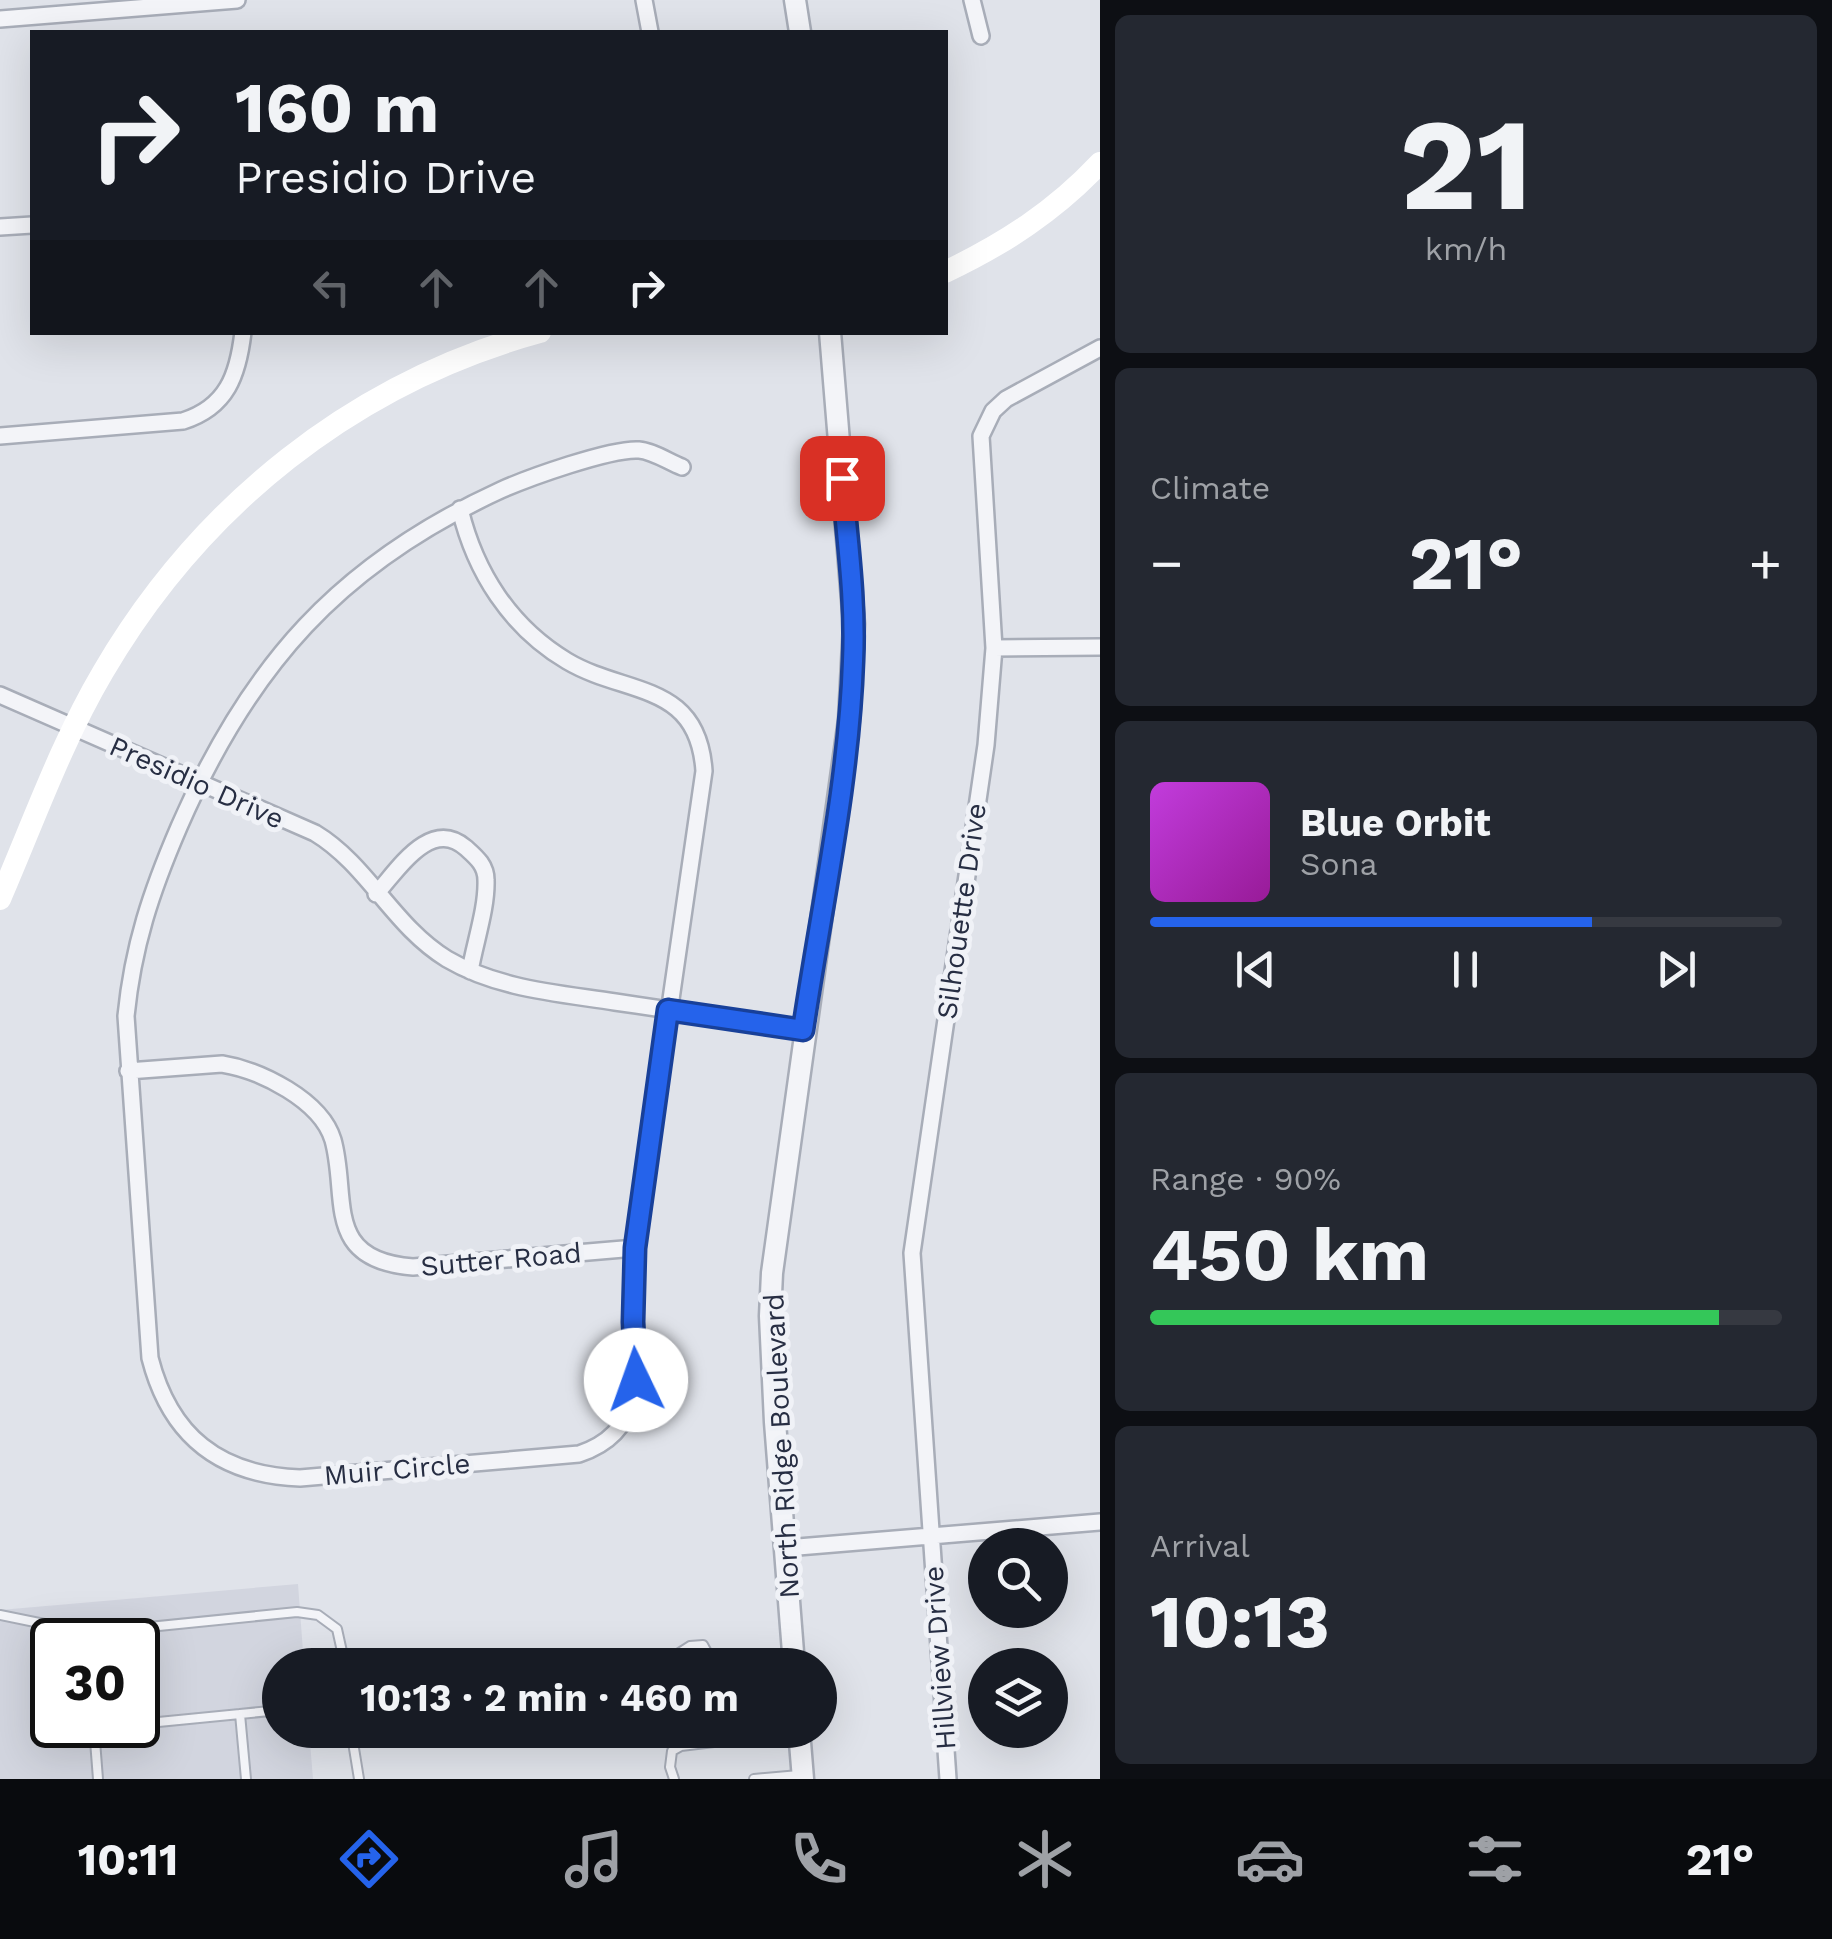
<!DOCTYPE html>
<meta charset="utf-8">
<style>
body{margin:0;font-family:"Work Sans",sans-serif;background:#242831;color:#f1f3f6;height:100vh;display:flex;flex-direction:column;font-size:38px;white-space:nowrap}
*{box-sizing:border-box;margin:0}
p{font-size:32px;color:#9ea1a6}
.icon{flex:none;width:55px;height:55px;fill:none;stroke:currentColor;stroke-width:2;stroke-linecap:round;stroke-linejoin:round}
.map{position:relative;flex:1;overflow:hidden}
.sheet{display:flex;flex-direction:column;gap:15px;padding:15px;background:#0d0f14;width:732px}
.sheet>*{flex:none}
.top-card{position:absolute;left:30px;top:30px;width:918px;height:305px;border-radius:0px;box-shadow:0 10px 40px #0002;background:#171b24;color:#f1f3f6;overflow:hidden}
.fabs{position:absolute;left:968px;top:1528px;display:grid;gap:20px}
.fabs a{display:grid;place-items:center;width:100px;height:100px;border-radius:50%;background:#171b24;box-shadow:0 10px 40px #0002;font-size:50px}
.speed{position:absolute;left:30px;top:1618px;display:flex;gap:20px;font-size:50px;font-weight:700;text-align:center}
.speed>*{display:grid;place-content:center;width:130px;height:130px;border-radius:50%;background:#171b24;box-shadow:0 10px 40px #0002;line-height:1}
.speed .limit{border:5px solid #111;border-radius:15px;background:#fff;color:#111}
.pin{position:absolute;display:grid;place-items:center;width:85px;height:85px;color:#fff;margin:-42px;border-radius:20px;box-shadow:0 5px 15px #0006}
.me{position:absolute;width:110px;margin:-55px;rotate:357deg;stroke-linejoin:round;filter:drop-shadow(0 0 8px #0008)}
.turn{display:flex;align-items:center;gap:35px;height:210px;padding:0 40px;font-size:45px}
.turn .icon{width:130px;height:130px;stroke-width:2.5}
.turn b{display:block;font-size:70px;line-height:85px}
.lanes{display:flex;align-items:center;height:95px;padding:0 40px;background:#0003;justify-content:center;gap:50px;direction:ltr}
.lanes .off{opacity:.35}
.big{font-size:75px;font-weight:700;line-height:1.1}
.sheet .card{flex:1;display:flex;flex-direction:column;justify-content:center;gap:15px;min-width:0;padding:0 35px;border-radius:15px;background:#242831}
.sheet .dial{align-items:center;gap:0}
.dial b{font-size:130px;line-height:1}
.song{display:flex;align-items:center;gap:30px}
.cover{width:120px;height:120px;border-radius:15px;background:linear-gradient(135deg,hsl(290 70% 55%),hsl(300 70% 35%))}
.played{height:10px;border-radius:5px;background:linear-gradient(90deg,#2563eb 70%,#363941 70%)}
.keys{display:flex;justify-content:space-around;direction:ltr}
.heat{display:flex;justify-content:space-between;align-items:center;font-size:55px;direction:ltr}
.charge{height:15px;border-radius:8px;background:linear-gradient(90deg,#34c759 90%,#363941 0)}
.trip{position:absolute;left:262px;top:1648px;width:575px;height:100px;border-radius:50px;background:#171b24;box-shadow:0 10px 40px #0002;font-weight:700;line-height:100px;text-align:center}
.menu{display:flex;height:160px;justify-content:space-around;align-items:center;background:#090b0e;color:#9ea1a6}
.menu .icon{width:70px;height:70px}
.menu .current{color:#2563eb}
.menu b{font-size:45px;color:#f1f3f6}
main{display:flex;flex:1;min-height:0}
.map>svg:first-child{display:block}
</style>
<main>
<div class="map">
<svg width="1100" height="1779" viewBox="0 0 1100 1779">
<rect width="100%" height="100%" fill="#e0e3ea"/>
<!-- built -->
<path fill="#d2d5df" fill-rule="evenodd" d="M298 1584 304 1665H280V1730H309L313 1779H0V1610ZM52 1640H138V1725H52Z"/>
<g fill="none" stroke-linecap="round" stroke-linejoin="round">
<defs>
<path id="service" d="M0 1615 64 1628 119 1630 297 1612 318 1615 337 1629 345 1665
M677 1665 676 1655 690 1646 703 1645 714 1665
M240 1714 280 1710
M138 1724 240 1714 246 1779
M351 1730 359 1779
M681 1730V1746L714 1742 722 1730
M98 1779 94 1728 124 1725
M674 1779 670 1767 672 1751 681 1746
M754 1779 799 1775"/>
<path id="minor" d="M644 0 650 32
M972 0 981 36
M0 19 237 0
M0 227 32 225
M0 436 183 421C227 407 238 375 243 332
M460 509C475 572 510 627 567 661 626 696 698 681 704 771L635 1248V1396C625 1427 609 1444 579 1454L300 1478C219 1475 170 1436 150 1358L126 1016C133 946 151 892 179 827 249 666 339 564 501 490 528 478 611 448 639 450 653 451 669 462 682 467
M994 648 1100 647
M0 695 315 833C368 865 393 926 447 959 498 989 557 993 615 1002 678 1011 741 1021 803 1030
M376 894C398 870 430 817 466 848 476 857 486 865 486 880 487 908 475 942 470 971
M128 1071 222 1064C260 1070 321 1100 333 1140 349 1197 322 1260 413 1267L635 1248
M786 1548 1100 1522
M948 1779 912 1253 986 745 994 648 981 436 993 411 1006 399 1100 348"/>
<path id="tertiary" d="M795 0 800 32
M794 1665 775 1422 770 1316 772 1273 849 720 854 624 830 332
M799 1730 803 1779"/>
</defs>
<!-- service casing -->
<use href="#service" stroke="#a8adb8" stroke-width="12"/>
<!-- minor casing -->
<use href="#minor" stroke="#a8adb8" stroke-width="20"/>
<!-- tertiary casing -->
<use href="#tertiary" stroke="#a8adb8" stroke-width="25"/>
<!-- service -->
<use href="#service" stroke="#f3f4f8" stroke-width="8"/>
<!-- minor -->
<use href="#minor" stroke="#f3f4f8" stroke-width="15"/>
<!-- tertiary -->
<use href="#tertiary" stroke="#f3f4f8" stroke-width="20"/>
<!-- secondary -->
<path stroke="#fff" stroke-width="22" d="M945 272C1004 244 1055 211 1100 163
M0 899C33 823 61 743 103 672 200 506 353 383 540 332"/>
</g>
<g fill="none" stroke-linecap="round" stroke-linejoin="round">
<defs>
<path id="route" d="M636 1380 633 1322 635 1248 668 1010 803 1030C821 909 849 783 853 661 856 600 847 539 842 478"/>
</defs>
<!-- route casing -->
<use href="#route" stroke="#184099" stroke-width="25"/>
<!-- route -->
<use href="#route" stroke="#2563eb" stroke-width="18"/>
</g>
<g text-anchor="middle" stroke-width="10" stroke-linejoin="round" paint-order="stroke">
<!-- street labels -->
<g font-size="28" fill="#272e43" stroke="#f0f2f7">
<text transform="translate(197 782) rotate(24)" y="10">Presidio Drive</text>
<text transform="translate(961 911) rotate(-82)" y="10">Silhouette Drive</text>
<text transform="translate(501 1259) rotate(-5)" y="10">Sutter Road</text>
<text transform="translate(781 1446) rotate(-93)" y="10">North Ridge Boulevard</text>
<text transform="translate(397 1469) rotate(-5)" y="10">Muir Circle</text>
<text transform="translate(939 1658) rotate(-94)" y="10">Hillview Drive</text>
</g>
</g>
</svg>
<div class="fabs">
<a><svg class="icon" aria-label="search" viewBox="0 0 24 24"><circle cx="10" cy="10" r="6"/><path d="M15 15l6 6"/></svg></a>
<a><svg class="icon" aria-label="layers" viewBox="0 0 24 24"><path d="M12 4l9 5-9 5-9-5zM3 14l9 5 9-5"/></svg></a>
</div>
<div class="speed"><div class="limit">30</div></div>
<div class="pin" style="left:842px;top:478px;background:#d93025"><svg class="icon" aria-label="arrive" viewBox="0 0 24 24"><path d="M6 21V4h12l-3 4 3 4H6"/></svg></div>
<svg class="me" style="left:636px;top:1380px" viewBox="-20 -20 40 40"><circle r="19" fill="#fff"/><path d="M0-13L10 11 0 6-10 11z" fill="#2563eb"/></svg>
<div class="trip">10:13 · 2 min · 460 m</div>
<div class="top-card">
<div class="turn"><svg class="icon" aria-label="right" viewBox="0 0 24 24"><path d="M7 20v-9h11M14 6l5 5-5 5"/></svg><div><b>160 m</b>Presidio Drive</div></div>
<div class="lanes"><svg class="icon off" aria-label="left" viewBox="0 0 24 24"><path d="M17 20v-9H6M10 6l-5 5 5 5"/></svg><svg class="icon off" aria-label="ahead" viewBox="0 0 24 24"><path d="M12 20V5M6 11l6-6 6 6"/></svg><svg class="icon off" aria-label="ahead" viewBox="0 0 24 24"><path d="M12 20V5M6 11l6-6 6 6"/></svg><svg class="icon" aria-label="right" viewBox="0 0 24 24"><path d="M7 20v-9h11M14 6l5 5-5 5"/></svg></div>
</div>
</div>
<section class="sheet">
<div class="card dial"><b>21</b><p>km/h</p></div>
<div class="card"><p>Climate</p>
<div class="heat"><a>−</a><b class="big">21°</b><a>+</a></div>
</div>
<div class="card">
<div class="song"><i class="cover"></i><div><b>Blue Orbit</b><p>Sona</p></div></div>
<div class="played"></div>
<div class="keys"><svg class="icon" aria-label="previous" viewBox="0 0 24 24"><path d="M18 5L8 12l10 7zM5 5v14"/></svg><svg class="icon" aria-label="pause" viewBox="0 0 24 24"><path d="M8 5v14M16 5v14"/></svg><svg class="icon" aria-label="next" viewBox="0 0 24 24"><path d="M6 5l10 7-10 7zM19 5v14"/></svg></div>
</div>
<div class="card"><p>Range · 90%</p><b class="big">450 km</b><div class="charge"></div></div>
<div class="card"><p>Arrival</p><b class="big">10:13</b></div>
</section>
</main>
<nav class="menu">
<b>10:11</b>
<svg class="icon current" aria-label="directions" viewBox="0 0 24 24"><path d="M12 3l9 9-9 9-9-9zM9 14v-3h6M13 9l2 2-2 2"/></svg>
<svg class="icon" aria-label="music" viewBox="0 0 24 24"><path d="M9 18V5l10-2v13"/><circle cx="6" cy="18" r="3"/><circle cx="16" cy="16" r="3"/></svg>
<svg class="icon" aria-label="phone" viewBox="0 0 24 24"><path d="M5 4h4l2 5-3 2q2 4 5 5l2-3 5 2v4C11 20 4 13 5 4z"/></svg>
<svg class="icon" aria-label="climate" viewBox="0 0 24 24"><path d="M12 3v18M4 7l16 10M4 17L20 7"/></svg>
<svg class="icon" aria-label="car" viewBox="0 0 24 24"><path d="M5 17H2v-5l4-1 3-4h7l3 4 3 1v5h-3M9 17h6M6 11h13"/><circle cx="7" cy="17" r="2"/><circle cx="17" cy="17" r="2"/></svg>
<svg class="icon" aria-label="filters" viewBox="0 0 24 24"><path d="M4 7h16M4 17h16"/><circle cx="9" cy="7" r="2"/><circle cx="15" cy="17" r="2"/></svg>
<b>21°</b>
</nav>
